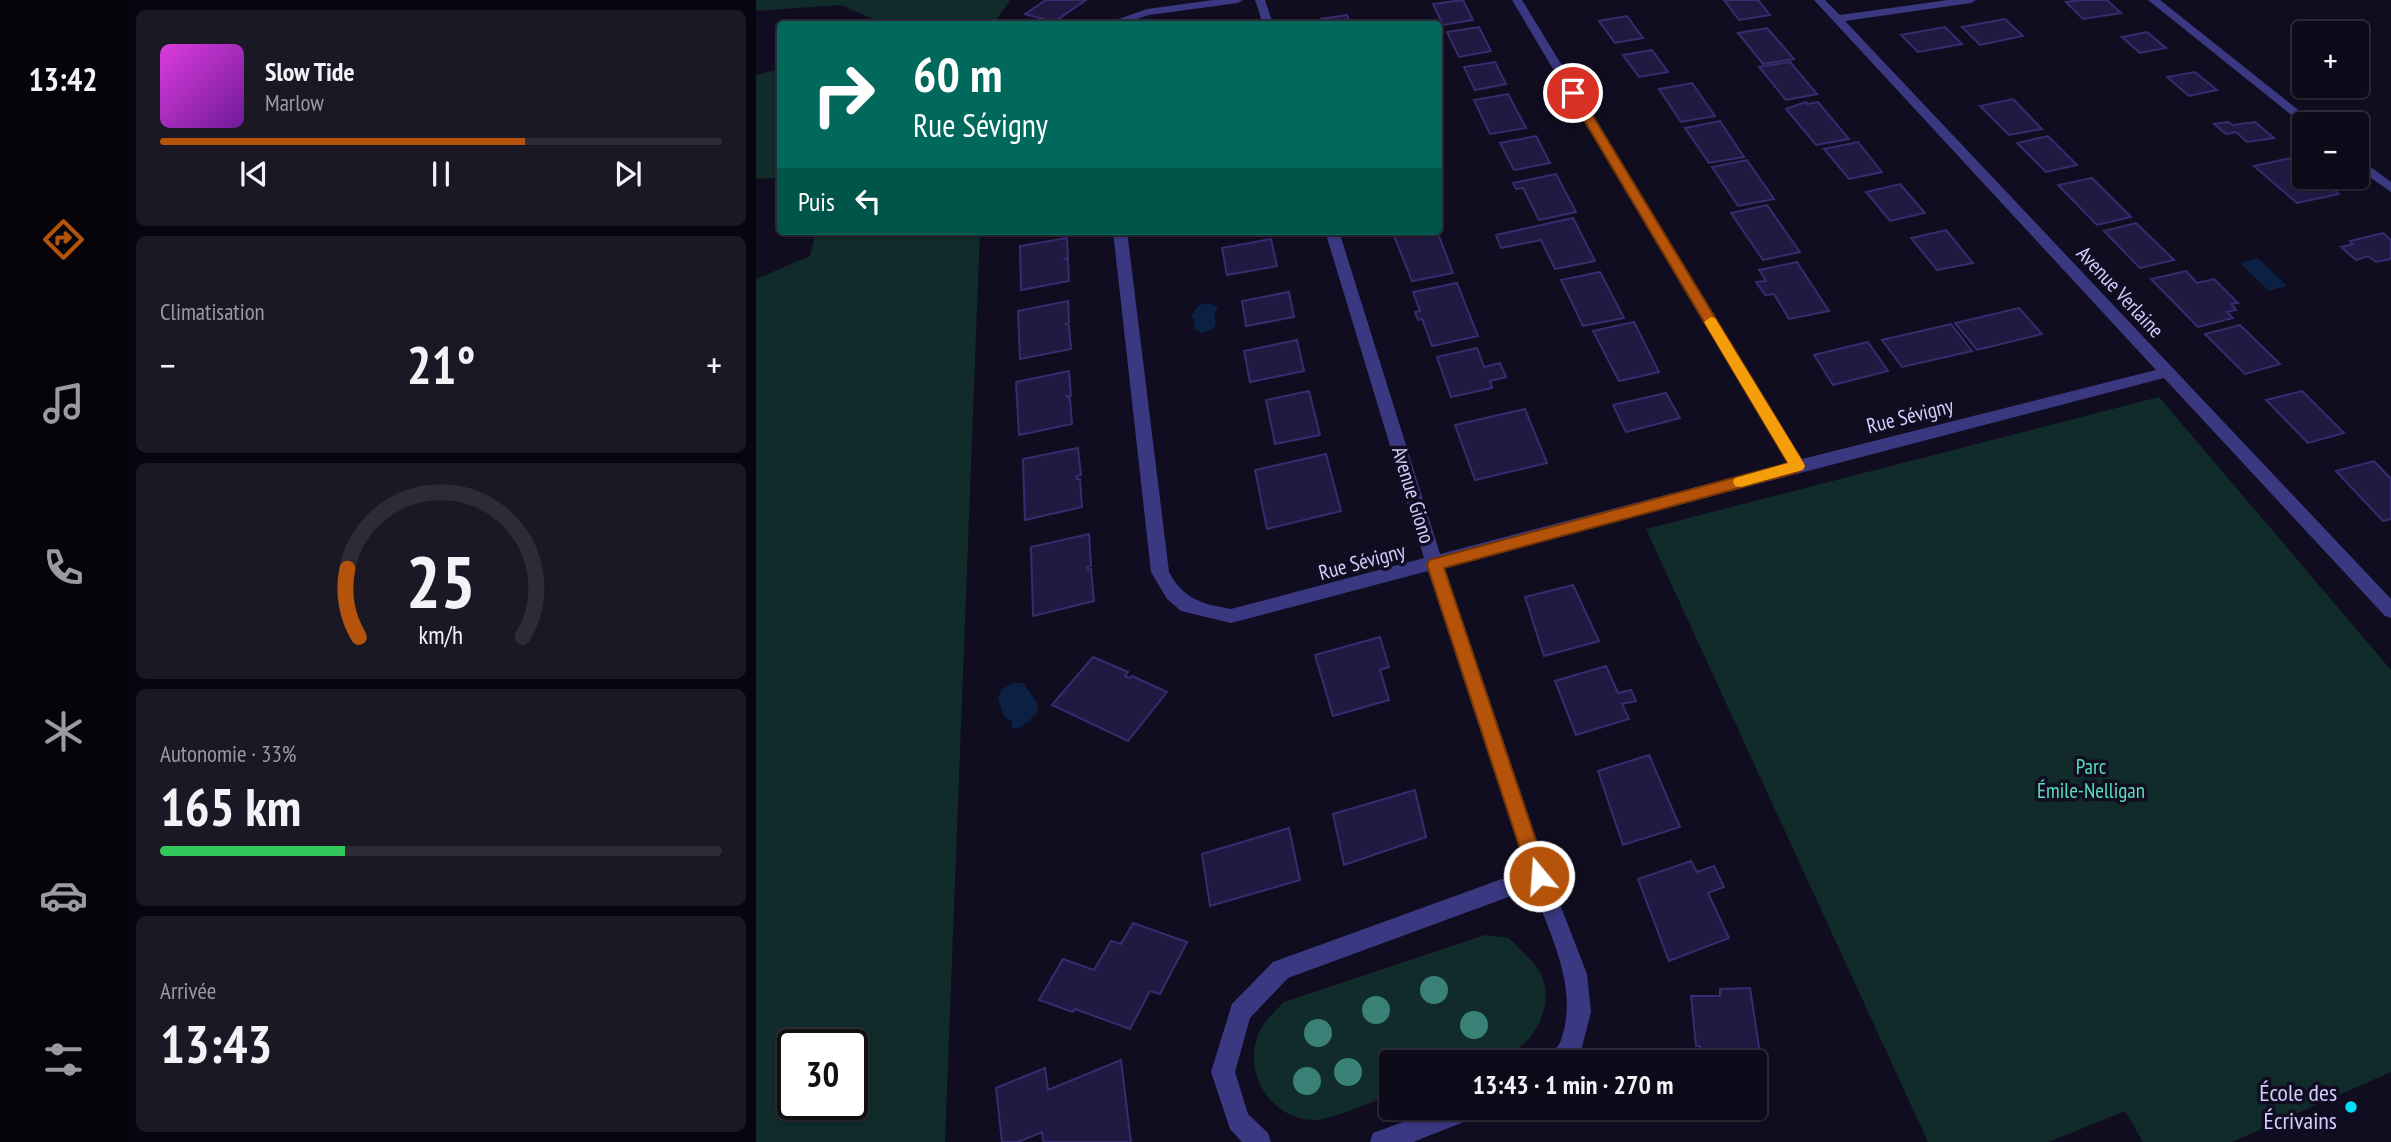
<!DOCTYPE html>
<html lang="fr">
<meta charset="utf-8">
<style>
body{margin:0;font-family:"PT Sans Narrow",sans-serif;background:#1b1826;color:#f1f3f6;height:100vh;display:flex;flex-direction:column;font-size:26px;white-space:nowrap}
*{box-sizing:border-box;margin:0}
p{font-size:23px;color:#9a9aa2}
.icon{flex:none;width:38px;height:38px;fill:none;stroke:currentColor;stroke-width:2;stroke-linecap:round;stroke-linejoin:round}
.map{position:relative;flex:1;overflow:hidden}
.drawer{display:flex;flex-direction:column;gap:10px;padding:10px;background:#07060e;width:630px}
.drawer>*{flex:none}
.banner{position:absolute;left:21px;top:21px;width:665px;height:214px;border-radius:7px;box-shadow:0 2px 5px #0004,0 0 0 2px #2d2b38;background:#00695c;color:#fff;overflow:hidden}
.fabs{position:absolute;left:1536px;top:21px;display:grid;gap:14px}
.fabs a{display:grid;place-items:center;width:77px;height:77px;border-radius:7px;background:#0d0a19;box-shadow:0 2px 5px #0004,0 0 0 2px #2d2b38;font-size:35px}
.speed{position:absolute;left:21px;top:1029px;display:flex;gap:14px;font-size:35px;font-weight:700;text-align:center}
.speed>*{display:grid;place-content:center;width:91px;height:91px;border-radius:50%;background:#0d0a19;box-shadow:0 2px 5px #0004,0 0 0 2px #2d2b38;line-height:1}
.speed .limit{border:4px solid #111;border-radius:10px;background:#fff;color:#111}
.pin{position:absolute;display:grid;place-items:center;width:60px;height:60px;color:#fff;margin:-30px;border:4px solid #fff;border-radius:50%;box-shadow:0 2px 7px #0007}
.me{position:absolute;width:77px;margin:-38px;rotate:342deg;stroke-linejoin:round;filter:drop-shadow(0 0 5px #0008)}
.turn{display:flex;align-items:center;gap:24px;height:147px;padding:0 21px;font-size:32px}
.turn .icon{width:91px;height:91px;stroke-width:2.5}
.turn b{display:block;font-size:49px;line-height:60px}
.then{display:flex;align-items:center;height:66px;padding:0 21px;background:#0003;gap:14px;font-size:26px}
.big{font-size:52px;font-weight:800;line-height:1.1}
.drawer .tile{flex:1;display:flex;flex-direction:column;justify-content:center;gap:10px;min-width:0;padding:0 24px;border-radius:10px;background:#1b1826}
.drawer .dial{align-items:center;gap:0}
.dial svg{height:182px;overflow:visible;fill:none;stroke:#2d2b38;stroke-width:7;stroke-linecap:round;text-anchor:middle}
.dial text{fill:#f1f3f6;stroke:none}
.song{display:flex;align-items:center;gap:21px}
.cover{width:84px;height:84px;border-radius:10px;background:linear-gradient(135deg,hsl(300 70% 55%),hsl(280 70% 35%))}
.played{height:7px;border-radius:4px;background:linear-gradient(90deg,#b45309 65%,#2d2b38 65%)}
.keys{display:flex;justify-content:space-around;direction:ltr}
.heat{display:flex;justify-content:space-between;align-items:center;font-size:38px;direction:ltr}
.charge{height:10px;border-radius:5px;background:linear-gradient(90deg,#34c759 33%,#2d2b38 0)}
.trip{position:absolute;left:623px;top:1050px;width:388px;height:70px;border-radius:7px;background:#0d0a19;box-shadow:0 2px 5px #0004,0 0 0 2px #2d2b38;font-weight:800;line-height:70px;text-align:center}
main{display:flex;flex:1;min-height:0}
.tab-bar{display:flex;flex-direction:column;width:126px;justify-content:space-around;align-items:center;background:#05040a;color:#9a9aa2}
.tab-bar .icon{width:49px;height:49px}
.tab-bar .active{color:#b45309}
.tab-bar b{font-size:32px;color:#f1f3f6}
.map>svg:first-child{display:block}
</style>
<main>
<nav class="tab-bar">
<b>13:42</b>
<svg class="icon active" aria-label="directions" viewBox="0 0 24 24"><path d="M12 3l9 9-9 9-9-9zM9 14v-3h6M13 9l2 2-2 2"/></svg>
<svg class="icon" aria-label="music" viewBox="0 0 24 24"><path d="M9 18V5l10-2v13"/><circle cx="6" cy="18" r="3"/><circle cx="16" cy="16" r="3"/></svg>
<svg class="icon" aria-label="phone" viewBox="0 0 24 24"><path d="M5 4h4l2 5-3 2q2 4 5 5l2-3 5 2v4C11 20 4 13 5 4z"/></svg>
<svg class="icon" aria-label="climate" viewBox="0 0 24 24"><path d="M12 3v18M4 7l16 10M4 17L20 7"/></svg>
<svg class="icon" aria-label="car" viewBox="0 0 24 24"><path d="M5 17H2v-5l4-1 3-4h7l3 4 3 1v5h-3M9 17h6M6 11h13"/><circle cx="7" cy="17" r="2"/><circle cx="17" cy="17" r="2"/></svg>
<svg class="icon" aria-label="filters" viewBox="0 0 24 24"><path d="M4 7h16M4 17h16"/><circle cx="9" cy="7" r="2"/><circle cx="15" cy="17" r="2"/></svg>
</nav>
<section class="drawer">
<div class="tile">
<div class="song"><i class="cover"></i><div><b>Slow Tide</b><p>Marlow</p></div></div>
<div class="played"></div>
<div class="keys"><svg class="icon" aria-label="previous" viewBox="0 0 24 24"><path d="M18 5L8 12l10 7zM5 5v14"/></svg><svg class="icon" aria-label="pause" viewBox="0 0 24 24"><path d="M8 5v14M16 5v14"/></svg><svg class="icon" aria-label="next" viewBox="0 0 24 24"><path d="M6 5l10 7-10 7zM19 5v14"/></svg></div>
</div>
<div class="tile"><p>Climatisation</p>
<div class="heat"><a>−</a><b class="big">21°</b><a>+</a></div>
</div>
<div class="tile dial"><svg viewBox="0 0 100 80">
<path d="M14 69A42 42 0 1 1 86 69"/>
<path d="M14 69A42 42 0 0 1 9 39" stroke="#b45309"/>
<text x="50" y="56" font-size="32" font-weight="700">25</text>
<text x="50" y="72" font-size="11">km/h</text>
</svg></div>
<div class="tile"><p>Autonomie · 33%</p><b class="big">165 km</b><div class="charge"></div></div>
<div class="tile"><p>Arrivée</p><b class="big">13:43</b></div>
</section>
<div class="map">
<svg width="1635" height="1142" viewBox="0 0 1635 1142">
<rect width="100%" height="100%" fill="#110d21"/>
<!-- green -->
<path fill="#102b2a" fill-rule="evenodd" d="M0 0H254L237 24H128L85 5 0 11Z
M24 69V181L21 178 0 179V75Z
M60 231H224L189 1142H0V279L54 256ZM37 1045H96V1104H37Z
M1403 397 1635 670V1072L1476 1142H1387L1369 1111 1293 1142H1172L890 529Z
M729 935 753 938C763 949 783 965 787 979 798 1017 770 1055 732 1062 705 1067 663 1062 635 1062V1095C617 1101 575 1120 558 1120 518 1119 490 1080 500 1041 504 1025 517 1013 528 1002Z"/>
<!-- water -->
<path fill="#0b2042" d="M1502 258 1531 286 1513 291 1484 263Z
M454 303 462 308 458 315 460 324 457 329 445 333 438 328 439 321 435 316 443 305Z
M257 683H267L282 704 280 715 262 729 256 728V722L248 717 242 698 246 689Z"/>
<!-- building -->
<path fill="#211942" stroke="#382b6e" stroke-width="2" d="M290 0H330L298 22 269 14Z
M707 0 717 20 687 25 677 4Z
M968 0H1002L1014 15 983 20Z
M1325 0H1351L1365 13 1327 19 1310 2Z
M591 15 595 24 564 23 565 19Z
M871 16 887 38 859 43 843 21Z
M1249 19 1267 36 1224 45 1206 27Z
M723 27 735 51 703 57 691 32Z
M1189 27 1206 44 1162 52 1145 35Z
M1011 28 1038 59 1007 64 982 33Z
M1391 32 1410 48 1384 53 1366 37Z
M896 50 912 72 883 77 867 55Z
M739 62 750 84 719 90 708 67Z
M1034 62 1061 94 1030 100 1003 67Z
M1439 72 1461 90 1433 96 1411 77Z
M936 83 959 116 925 122 903 89Z
M752 94 770 128 734 134 718 100Z
M1257 99 1286 129 1253 135 1224 106Z
M1050 102 1052 104 1062 102 1093 139 1060 145 1030 109Z
M964 121 988 157 953 163 929 128Z
M1472 122 1477 125 1499 122 1518 138 1491 142 1480 132 1470 134 1458 124Z
M780 136 794 163 758 170 744 143Z
M1292 136 1321 165 1290 172 1261 143Z
M1102 142 1126 172 1093 179 1068 149Z
M1539 157 1549 165V177H1562L1583 194 1541 203 1498 166Z
M991 160 1018 199 982 206 956 167Z
M800 174 820 212 783 220 767 188 760 189 757 183Z
M1336 178 1375 217 1341 225 1302 185Z
M1144 184 1169 213 1134 221 1110 192Z
M1011 205 1044 252 1007 260 975 213Z
M817 218 839 261 799 269 785 240 745 248 740 235Z
M1380 223 1418 260 1384 268 1348 231Z
M1190 230 1217 263 1181 270 1155 238Z
M636 231H681L697 273 656 281Z
M1627 233 1635 240V259L1620 262 1612 256 1600 260 1585 247 1597 244 1594 241Z
M311 238 312 258 309 259 312 260 313 281 265 290 264 246Z
M515 239 521 266 471 275 466 248Z
M1041 262 1073 311 1033 319 1018 294 1009 295 1000 282 1010 281 1003 270Z
M1430 271 1441 283 1458 279 1482 303 1475 304 1480 310 1471 312 1477 318 1442 327 1395 279Z
M844 272 868 318 827 326 805 280Z
M701 283 722 336 676 346 666 319 662 320 659 312 664 311 657 292Z
M533 292 538 317 490 326 486 301Z
M312 301 313 323 310 324 313 326 315 349 264 359 262 311Z
M1263 308 1286 334 1221 350 1199 323Z
M878 322 903 372 863 381 837 331Z
M1195 324 1216 351 1146 367 1126 340Z
M1484 325 1524 364 1489 374 1449 334Z
M541 340 548 371 494 382 488 351Z
M1112 342 1132 371 1077 385 1058 355Z
M721 348 728 367 744 363 750 377 734 381 736 388 695 397 681 357Z
M313 371 315 396H311L314 399 316 424 263 435 260 382Z
M553 391 564 435 519 444 510 400Z
M1546 391 1588 433 1552 443 1510 400Z
M910 393 924 418 870 432 857 405Z
M769 409 791 463 719 480 699 425Z
M322 448 325 475 321 476V479H324L326 507 269 520 267 459Z
M570 454 585 511 511 529 499 470Z
M1618 461 1635 479V519L1627 521 1580 471Z
M333 534 335 566 331 567 332 570 335 569 338 601 277 616 275 547Z
M817 585 843 641 788 656 769 597Z
M624 637 633 667 624 670 633 700 577 716 559 655Z
M337 657 372 672 369 676 374 678 376 676 411 692 372 741 296 705Z
M850 666 862 693 875 690 880 701 866 704 873 719 820 735 799 681Z
M893 755 924 827 867 845 842 771Z
M659 790 670 837 588 865 577 814Z
M533 828 544 880 454 906 446 854Z
M935 861 941 872 958 866 968 887 952 893 973 938 913 961 882 879Z
M377 923 431 942 404 994 394 991 374 1029 319 1009 317 1012 283 1000 307 959 338 970 355 941 365 944Z
M994 988 1011 1100 999 1101V1062H945L944 1046H940L935 996H964V989Z
M365 1060 375 1142H291L287 1141 286 1132 262 1142H246L240 1088 289 1068 292 1090Z"/>
<g fill="none" stroke-linecap="round" stroke-linejoin="round">
<!-- minor -->
<path fill="#3a3881" fill-rule="evenodd" d="M457 0H487L482 3 393 15 365 24H349L391 9Z
M499 0H509L517 24H507Z
M756 0H766L1046 459 1400 370 1058 0H1069L1084 15 1192 0H1220L1215 3 1089 21 1635 599V618L1629 616 1408 378 688 566 793 876 831 974 835 1012 825 1051 818 1062H789C793 1053 802 1049 805 1040 823 988 795 937 777 888L532 978 494 1018 479 1072 492 1114 512 1133 515 1142H486L474 1129 455 1072 476 1004 517 962 771 870 672 571 475 623 425 611 411 599 395 572 357 231H371L413 572C427 599 446 604 475 609L668 558 569 231H583L684 554 1032 463Z
M1392 0H1404L1560 124 1549 126Z
M1601 157 1635 182V192L1601 168Z
M685 1108H727L723 1116 657 1142H614L617 1133Z"/>
</g>
<!-- trees -->
<g fill="#398077">
<circle cx="678" cy="990" r="14"/>
<circle cx="620" cy="1010" r="14"/>
<circle cx="718" cy="1025" r="14"/>
<circle cx="562" cy="1033" r="14"/>
<circle cx="592" cy="1072" r="14"/>
<circle cx="551" cy="1081" r="14"/>
</g>
<!-- route -->
<path fill="#b45309" stroke="#753606" stroke-width="2" d="M817 90 823 93 1049 466 1042 472 688 568 792 876 790 883 783 886 776 883 773 876 671 565 673 560 1032 463 812 93Z"/>
<!-- slow -->
<path fill="#f59e0b" d="M955 317 959 318 1047 462 1049 466 1047 470 985 487 979 486 977 482 979 478 1032 463 948 322Z"/>
<!-- markers -->
<circle fill="#00e0f8" stroke="#110d21" stroke-width="2.5" cx="1595" cy="1107" r="7"/>
<g text-anchor="middle" stroke-width="7" stroke-linejoin="round" paint-order="stroke">
<!-- street labels -->
<g font-size="21" fill="#d3cdff" stroke="#110d21">
<text transform="translate(1364 292) rotate(47)" y="7">Avenue Verlaine</text>
<text transform="translate(1154 416) rotate(-14)" y="7">Rue Sévigny</text>
<text transform="translate(657 495) rotate(73)" y="7">Avenue Giono</text>
<text transform="translate(606 562) rotate(-15)" y="7">Rue Sévigny</text>
</g>
<!-- park labels -->
<g font-size="21" fill="#59dfbd" stroke="#110d21">
<text x="1335" y="774">Parc<tspan x="1335" dy="24">Émile-Nelligan</tspan></text>
</g>
<!-- near-poi labels -->
<g font-size="24" fill="#d3cdff" stroke="#110d21" text-anchor="end">
<text x="1581" y="1101">École des<tspan x="1581" dy="28">Écrivains</tspan></text>
</g>
</g>
</svg>
<div class="fabs">
<a>+</a>
<a>−</a>
</div>
<div class="speed"><div class="limit">30</div></div>
<div class="pin" style="left:817px;top:93px;background:#d93025"><svg class="icon" aria-label="arrive" viewBox="0 0 24 24"><path d="M6 21V4h12l-3 4 3 4H6"/></svg></div>
<svg class="me" style="left:783px;top:876px" viewBox="-20 -20 40 40"><circle r="17" fill="#b45309" stroke="#fff" stroke-width="3"/><path d="M0-11L8 9 0 5-8 9z" fill="#fff"/></svg>
<div class="trip">13:43 · 1 min · 270 m</div>
<div class="banner">
<div class="turn"><svg class="icon" aria-label="right" viewBox="0 0 24 24"><path d="M7 20v-9h11M14 6l5 5-5 5"/></svg><div><b>60 m</b>Rue Sévigny</div></div>
<div class="then">Puis<svg class="icon" aria-label="left" viewBox="0 0 24 24"><path d="M17 20v-9H6M10 6l-5 5 5 5"/></svg></div>
</div>
</div>
</main>
